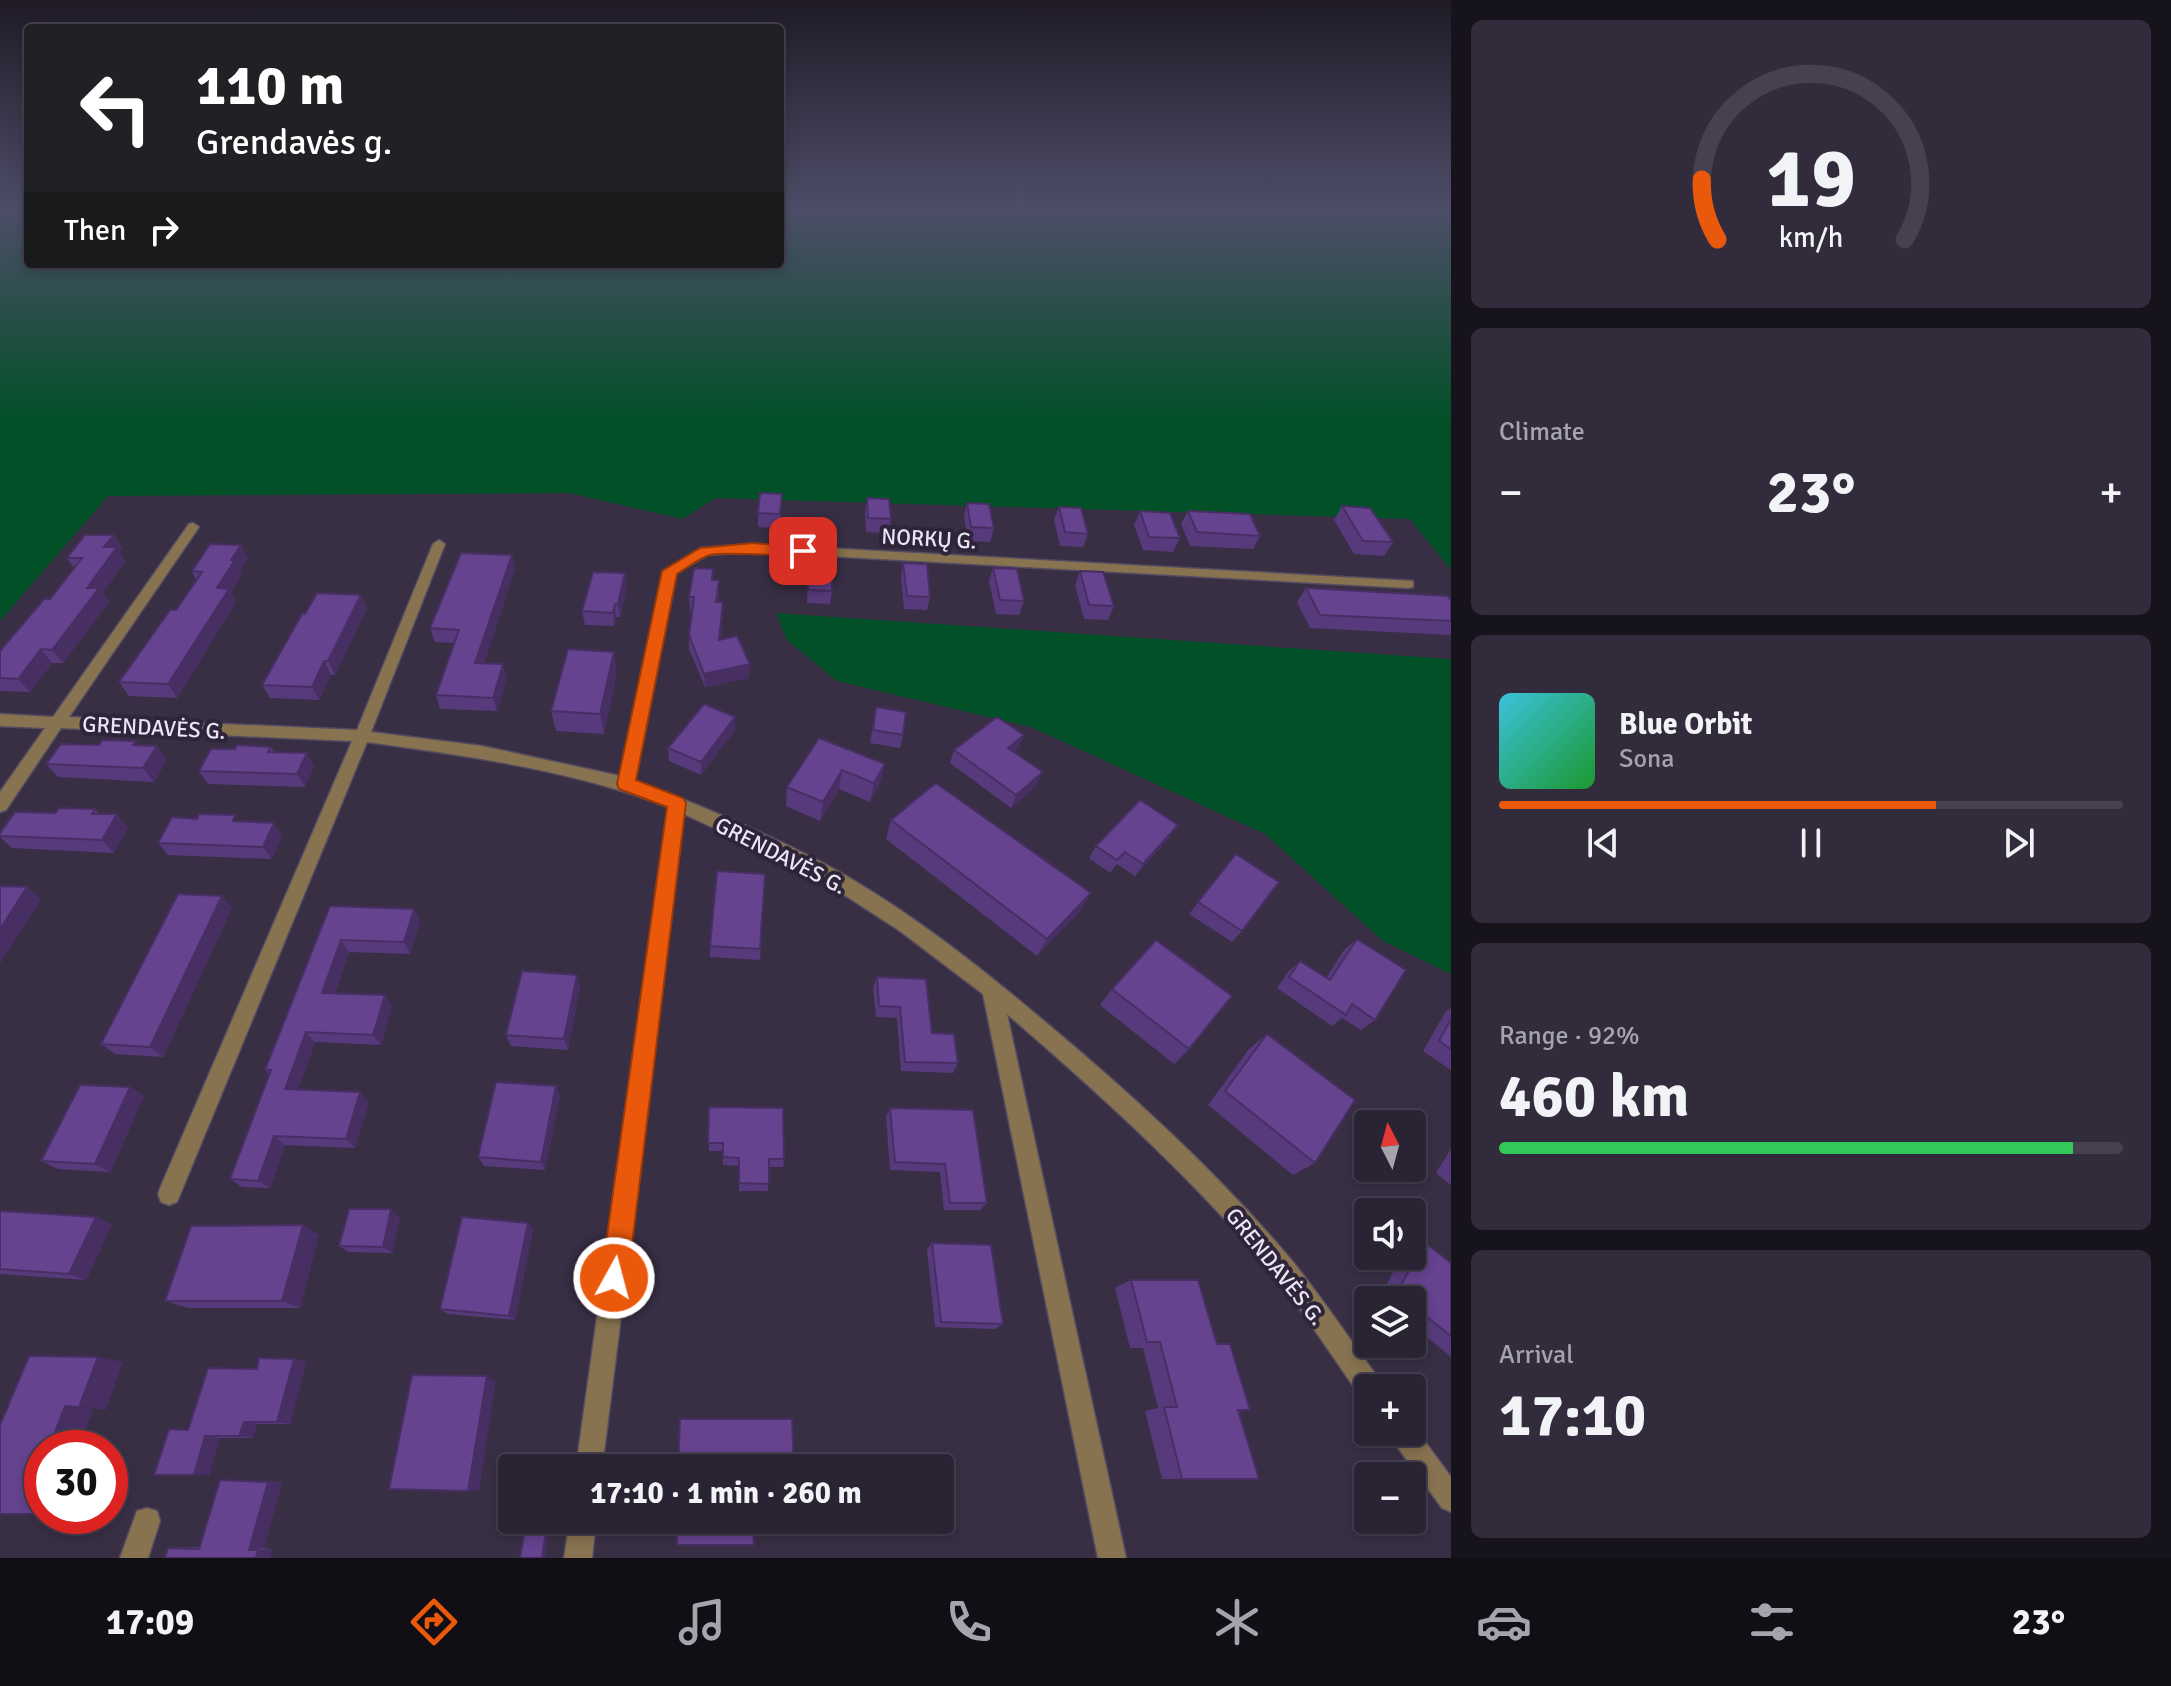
<!DOCTYPE html>
<meta charset="utf-8">
<style>
body{margin:0;font-family:Signika,sans-serif;background:#322b3c;color:#f1f3f6;height:100vh;display:flex;flex-direction:column;font-size:30px;white-space:nowrap}
*{box-sizing:border-box;margin:0}
p{font-size:26px;color:#a5a4ac}
.icon{flex:none;width:44px;height:44px;fill:none;stroke:currentColor;stroke-width:2;stroke-linecap:round;stroke-linejoin:round}
.map{position:relative;flex:1;overflow:hidden}
.sheet{display:flex;flex-direction:column;gap:20px;padding:20px;background:#17131d;width:720px}
.sheet>*{flex:none}
.top-card{position:absolute;left:24px;top:24px;width:760px;height:244px;border-radius:8px;box-shadow:0 4px 12px #0003,0 0 0 2px #46404f;background:#202124;color:#fff;overflow:hidden}
.needle{width:52px;rotate:354deg}
.tools{position:absolute;left:1354px;top:1110px;display:grid;gap:16px}
.tools a{display:grid;place-items:center;width:72px;height:72px;border-radius:8px;background:#2a2334;box-shadow:0 4px 12px #0003,0 0 0 2px #46404f;font-size:40px}
.speed{position:absolute;left:24px;top:1430px;display:flex;gap:16px;font-size:40px;font-weight:700;text-align:center}
.speed>*{display:grid;place-content:center;width:104px;height:104px;border-radius:50%;background:#2a2334;box-shadow:0 4px 12px #0003,0 0 0 2px #46404f;line-height:1}
.speed .limit{border:12px solid #d22;background:#fff;color:#111}
.pin{position:absolute;display:grid;place-items:center;width:68px;height:68px;color:#fff;margin:-34px;border-radius:16px;box-shadow:0 4px 12px #0006}
.me{position:absolute;width:88px;margin:-44px;rotate:7deg;stroke-linejoin:round;filter:drop-shadow(0 0 6px #0008)}
.turn{display:flex;align-items:center;gap:28px;height:168px;padding:0 40px;font-size:36px}
.turn .icon{width:104px;height:104px;stroke-width:2.5}
.turn b{display:block;font-size:56px;line-height:68px}
.then{display:flex;align-items:center;height:76px;padding:0 40px;background:#0003;gap:16px;font-size:30px}
.big{font-size:60px;font-weight:700;line-height:1.1}
.sheet .widget{flex:1;display:flex;flex-direction:column;justify-content:center;gap:12px;min-width:0;padding:0 28px;border-radius:12px;background:#322b3c}
.sheet .dial{align-items:center;gap:0}
.dial svg{height:208px;overflow:visible;fill:none;stroke:#46404f;stroke-width:7;stroke-linecap:round;text-anchor:middle}
.dial text{fill:#f1f3f6;stroke:none}
.song{display:flex;align-items:center;gap:24px}
.cover{width:96px;height:96px;border-radius:12px;background:linear-gradient(135deg,hsl(190 70% 55%),hsl(130 70% 35%))}
.played{height:8px;border-radius:4px;background:linear-gradient(90deg,#ea580c 70%,#46404f 70%)}
.keys{display:flex;justify-content:space-around;direction:ltr}
.heat{display:flex;justify-content:space-between;align-items:center;font-size:44px;direction:ltr}
.charge{height:12px;border-radius:6px;background:linear-gradient(90deg,#34c759 92%,#46404f 0)}
.trip{position:absolute;left:498px;top:1454px;width:456px;height:80px;border-radius:8px;background:#2a2334;box-shadow:0 4px 12px #0003,0 0 0 2px #46404f;font-weight:700;line-height:80px;text-align:center}
.menu{display:flex;height:128px;justify-content:space-around;align-items:center;background:#110e15;color:#a5a4ac}
.menu .icon{width:56px;height:56px}
.menu .on{color:#ea580c}
.menu b{font-size:36px;color:#f1f3f6}
main{display:flex;flex:1;min-height:0}
.map>svg:first-child{display:block}
</style>
<main>
<div class="map">
<svg width="1451" height="1558" viewBox="0 0 1451 1558">
<rect width="100%" height="100%" fill="#382f45"/>
<!-- green -->
<path fill="#015027" d="M0 207H28V264H780V207H1451V570L1410 519 716 498 682 519 569 493 108 496 0 621Z
M776 613 1451 659V974L1383 941 1265 834 1031 727 837 681 787 640Z"/>
<g fill="none" stroke-linecap="round" stroke-linejoin="round">
<defs>
<path id="street" d="M193 523 199 527 69 717 357 730 433 544 439 540 445 544 371 732 482 746 620 776 664 571 701 548 753 544 1413 581V587L1408 588 753 552 708 555 676 573 635 781C698 804 763 832 823 863 905 907 979 966 1050 1026 1136 1098 1221 1176 1293 1262 1323 1299 1350 1340 1379 1379L1382 1388H1368V1400L1361 1397C1333 1358 1307 1316 1276 1278 1196 1181 1102 1096 1007 1014L1126 1558H1098L983 994 900 931 812 874 684 814 602 1468H576L668 807C572 770 469 756 367 742L177 1202 169 1205 161 1202 158 1194 161 1186 352 741 61 728 6 810 0 812V792L45 728 0 726V714L53 717 189 524Z
M1412 1424 1451 1477V1512L1442 1508 1393 1441 1389 1432H1412Z
M147 1508 157 1511 160 1521 148 1558H120L137 1511Z
M570 1520H596L592 1558H564Z"/>
</defs>
<!-- street casing -->
<use href="#street" stroke="#554c61" stroke-width="3"/>
<!-- street -->
<use href="#street" fill="#877350" fill-rule="evenodd"/>
</g>
<!-- wall -->
<path fill="#573a7b" d="M782 494 780 528 758 527V513Z
M867 498 891 519 888 533 866 532 865 512Z
M967 503 994 528 990 542 968 541 964 516Z
M1342 506 1393 542 1384 556 1354 554 1334 520Z
M1059 507 1088 534 1083 547 1060 546 1054 520Z
M1140 511 1180 538 1173 552 1143 550 1134 525Z
M1188 511 1260 536 1253 549 1190 546 1181 524Z
M114 535 122 548 120 552 125 561 103 593 109 602 63 663H52L30 692 0 691V651L50 599 74 568 67 558Z
M241 545 248 559 240 570 242 574 231 593 236 602 177 698 129 696 119 682 176 610 196 580 192 571Z
M809 558 832 591 830 604 807 603Z
M903 563 930 597 927 610 904 609 901 577Z
M515 568 484 664 507 678 497 711 440 709 436 695 454 643 435 642 430 628Z
M993 568 1024 601 1019 615 996 614 989 581Z
M1080 571 1114 606 1108 620 1084 619 1075 585Z
M625 573 627 587 620 617H616L614 626 585 625 582 611Z
M713 580H719L718 602H723L721 640 749 678 705 687 689 649V635L692 611H690L689 597Z
M1306 588 1451 601V635L1310 628 1297 602Z
M367 608 335 675H331L319 700 270 698 262 685Z
M617 672 604 734 556 731 551 711Z
M876 707 903 735 900 748 870 743Z
M735 730 701 775 669 761 668 748Z
M819 738 885 764 880 783 870 802 839 789 820 821 786 806 787 787Z
M99 745H139L167 759 154 782 58 777 46 764Z
M271 747 274 752 314 766 305 787 208 784 199 771 235 749Z
M1019 749 1014 752 1037 785 1011 808 950 763 954 750Z
M95 809 99 814 128 827 114 853 12 848 0 837V833L55 813Z
M891 820 1091 893 1080 911 1037 956 886 839Z
M240 821 282 835 272 859 168 855 158 843Z
M1170 837 1135 876 1117 864 1110 873 1089 858 1096 846Z
M1236 854 1242 931 1232 942 1189 914Z
M765 874 760 960 710 957V946Z
M330 906 414 909 420 921 410 954 349 952 335 993 392 1006 381 1045 315 1042 298 1090 369 1102 355 1148 285 1145 270 1188 242 1187 230 1179 269 1074 265 1070Z
M232 908 163 1057 115 1054 101 1044Z
M1357 939 1375 1020 1361 1030 1342 1018 1332 1026 1277 988 1288 972 1300 961 1326 978 1344 950Z
M877 977 932 1033 958 1063 953 1073 901 1071 897 1018 876 1017 873 988Z
M580 986 568 1050 511 1046 506 1035Z
M1112 989 1189 1049 1174 1064 1100 1005Z
M1451 1008V1070L1423 1051 1446 1011Z
M1267 1034 1315 1163 1293 1175 1208 1105 1249 1049Z
M556 1086 560 1096 545 1170 484 1166 478 1157Z
M130 1087 144 1096 110 1172 58 1169 41 1161Z
M709 1107 784 1159 783 1167H769L768 1191H739V1166L723 1165V1151H709Z
M890 1108 987 1203 980 1210H944L940 1172 890 1170 886 1117Z
M1451 1149V1185L1436 1173Z
M0 1211 112 1224 86 1280 0 1274Z
M400 1217 392 1253 349 1252 339 1246Z
M303 1225 319 1235 300 1308H188L165 1301Z
M533 1230 515 1320 448 1314 440 1309Z
M1424 1242 1451 1263V1357L1412 1325V1300H1382L1379 1298 1402 1256H1412V1246Z
M932 1243 1003 1324 995 1329 935 1327 927 1249Z
M1131 1280 1217 1344 1250 1410 1239 1412 1259 1479H1162L1145 1411 1158 1408 1143 1348H1130L1115 1288Z
M294 1359 306 1362 290 1424H257L253 1438H220L209 1475H154L188 1430 257 1369Z
M220 1480 282 1482 264 1548 272 1549 270 1558H165L168 1548 199 1547Z"/>
<!-- shaded-wall -->
<path fill="#472f64" d="M114 535 122 548 120 552 125 561 103 593 109 602 63 663 52 650 87 588 104 547Z
M241 545 248 559 240 570 242 574 231 593 236 602 177 698 168 684 231 560Z
M512 555 515 568 480 677 475 663Z
M625 573 627 587 620 617 618 604Z
M361 595 367 608 335 675 328 661Z
M723 602V616L719 654V640Z
M615 604 616 617 614 626 613 613Z
M41 649 52 663 30 692 18 679Z
M614 652 617 672 604 734 600 714Z
M324 661 331 675 319 700 312 687Z
M503 664 507 678 497 711 493 698Z
M750 664 749 678 705 687 704 674Z
M735 717V730L701 775V762Z
M1024 735 1019 749 1003 761 1008 748Z
M157 746 167 759 154 782 143 768Z
M307 753 314 766 305 787 297 774Z
M885 764 880 783 870 802 874 783Z
M842 770 839 789 820 821 823 802Z
M1043 772 1037 785 1011 808 1016 795Z
M117 814 128 827 114 853 102 840Z
M274 823 282 835 272 859 263 847Z
M1178 825 1170 837 1135 876 1143 864Z
M27 887 41 899 0 964V929Z
M1091 893 1080 911 1037 956 1047 939Z
M222 896 232 908 163 1057 150 1047Z
M414 909 420 921 410 954 404 942Z
M341 940 349 952 331 1004 322 993Z
M577 975 580 986 568 1050 564 1039Z
M385 995 392 1006 381 1045 373 1035Z
M306 1032 315 1042 295 1099 285 1089Z
M556 1086 560 1096 545 1170 541 1162Z
M130 1087 144 1096 110 1172 95 1164Z
M360 1092 369 1102 355 1148 346 1139Z
M274 1136 285 1145 270 1188 258 1181Z
M391 1209 400 1217 392 1253 383 1247Z
M96 1217 112 1224 86 1280 69 1274Z
M528 1223 533 1230 515 1320 509 1316Z
M303 1225 319 1235 300 1308 282 1301Z
M98 1357 123 1362 106 1410 79 1407Z
M294 1359 306 1362 290 1424 277 1422Z
M487 1376 496 1381 479 1491H468Z
M65 1406 93 1409 79 1448H49Z
M244 1422 257 1424 253 1438 239 1436Z
M205 1436 220 1438 209 1475H194Z
M268 1482H282L264 1548 249 1550Z
M42 1502V1514H37Z
M550 1523 545 1558H542L547 1524Z
M272 1549 270 1558H256L258 1550Z"/>
<!-- building -->
<path fill="#65438f" stroke="#472f64" stroke-width="2" d="M760 493 782 494 780 514 758 513Z
M867 498 889 499 891 519 868 518Z
M967 503 989 504 994 528 971 527Z
M1342 506 1370 508 1393 542 1363 541Z
M1059 507 1081 508 1088 534 1065 532Z
M1140 511 1170 513 1180 538 1149 537Z
M1188 511 1250 514 1260 536 1197 532Z
M85 535H114L104 547H117L87 588H99L52 650 41 649 18 679 0 678V651L44 599H50L82 558H67Z
M210 544 241 545 231 560H235L217 588 229 589 168 684 119 682 170 610H176L202 572 192 571Z
M461 553 512 555 475 663 503 664 493 698 436 695 459 630 430 628Z
M809 558 832 559V591L808 590Z
M903 563 927 564 930 597 907 596Z
M694 568 713 569 712 580H719L716 602H723L719 640 737 636 750 664 704 674 689 635 694 597H689Z
M993 568 1017 569 1024 601 1000 600Z
M1080 571 1103 572 1114 606 1089 605Z
M593 572 625 573 618 604H615L613 613 582 611Z
M1306 588 1448 596 1451 601V621L1320 615Z
M317 593 361 595 328 661H324L312 687 262 685 302 614H305Z
M568 649 614 652 600 714 551 711Z
M704 704 735 717 701 762 668 748Z
M876 707 906 712 903 735 873 730Z
M997 717 1024 735 1008 748 1043 772 1016 795 954 750Z
M819 738 885 764 874 783 842 770 823 802 787 787Z
M102 740 136 741 133 745 157 746 143 768 46 764 61 744 99 745Z
M237 745 271 747 268 752 307 753 297 774 199 771 211 749H235Z
M936 783 1091 893 1047 939 891 820Z
M1140 800 1178 825 1143 864 1125 852 1117 860 1096 846Z
M59 808 95 809 92 814H117L102 840 0 836V833L15 812 55 813Z
M199 814 235 815 233 821 274 823 263 847 158 843 172 817 197 819Z
M1236 854 1279 882 1242 931 1198 902Z
M717 871 765 874 760 949 710 946Z
M0 886 27 887 0 929Z
M178 894 222 896 150 1047 101 1044Z
M330 906 414 909 404 942 341 940 322 993 385 995 373 1035 306 1032 285 1089 360 1092 346 1139 274 1136 258 1181 230 1179 271 1070H265Z
M1357 939 1406 970 1375 1020 1352 1004 1346 1015 1289 977 1300 961 1330 980Z
M1156 940 1232 996 1189 1049 1112 989Z
M522 971 577 975 564 1039 506 1035Z
M877 977 926 979 932 1033 954 1034 958 1063 905 1062 900 1007 879 1006Z
M1451 1019V1049L1439 1041Z
M1267 1034 1355 1100 1315 1163 1225 1091Z
M496 1082 556 1086 541 1162 478 1157Z
M80 1085 130 1087 95 1164 41 1161Z
M709 1107 783 1108 784 1159H769V1184L739 1183V1158L723 1157V1143H708Z
M890 1108 973 1110 987 1203H950L945 1164 895 1162Z
M349 1209H391L383 1247 339 1246Z
M0 1211 96 1217 69 1274 0 1269Z
M462 1217 528 1223 509 1316 440 1309Z
M303 1225 282 1301H165L191 1226Z
M1424 1242 1451 1263V1336L1412 1305V1300H1406L1397 1293Z
M932 1243 991 1245 1003 1324 941 1322Z
M1131 1280H1198L1217 1344H1230L1250 1410H1238L1259 1479H1182L1164 1407H1177L1160 1342H1147Z
M29 1356 98 1357 79 1407 65 1406 49 1448H42V1502L37 1514H0V1425Z
M259 1358 294 1359 277 1422H244L239 1436H205L194 1475H154L169 1429 188 1430 208 1368 257 1369Z
M412 1375 487 1376 468 1491 389 1489Z
M680 1419H792L794 1468H678Z
M220 1480 268 1482 249 1550H258L256 1558H165L168 1548 199 1549Z
M677 1520H753L754 1545H677Z
M526 1523 547 1524 542 1558H520Z"/>
<!-- sky -->
<linearGradient id="sky" x2="0" y2="1"><stop stop-color="#1f1a26"/><stop offset="0.49" stop-color="#4d4d68"/><stop offset="1" stop-color="#4d4d68" stop-opacity="0"/></linearGradient>
<rect width="1451" height="425" fill="url(#sky)"/>
<!-- route -->
<path fill="#ea580c" stroke="#983908" stroke-width="2" d="M753 543 803 547 811 551C800 560 732 550 710 555 699 558 687 568 677 574L636 780 683 798 686 803 628 1278 624 1287 614 1291 605 1287 601 1278 667 807 619 789 617 784 662 571 700 548Z"/>
<g text-anchor="middle" stroke-width="8" stroke-linejoin="round" paint-order="stroke">
<!-- street labels -->
<g font-size="22" fill="#ebe6f4" stroke="#2e253a">
<text transform="translate(929 538) rotate(3)" y="8">NORKŲ G.</text>
<text transform="translate(154 727) rotate(3)" y="8">GRENDAVĖS G.</text>
<text transform="translate(781 855) rotate(27)" y="8">GRENDAVĖS G.</text>
<text transform="translate(1276 1266) rotate(51)" y="8">GRENDAVĖS G.</text>
</g>
</g>
</svg>
<div class="tools">
<a><svg class="needle" viewBox="-14 -14 28 28"><path d="M0-13l5 13h-10z" fill="#e53935"/><path d="M0 13l5-13h-10z" fill="#a5a4ac"/></svg></a>
<a><svg class="icon" aria-label="sound" viewBox="0 0 24 24"><path d="M4 9h4l5-4v14l-5-4H4zM17 9q2 3 0 6"/></svg></a>
<a><svg class="icon" aria-label="layers" viewBox="0 0 24 24"><path d="M12 4l9 5-9 5-9-5zM3 14l9 5 9-5"/></svg></a>
<a>+</a>
<a>−</a>
</div>
<div class="speed"><div class="limit">30</div></div>
<div class="pin" style="left:803px;top:551px;background:#d93025"><svg class="icon" aria-label="arrive" viewBox="0 0 24 24"><path d="M6 21V4h12l-3 4 3 4H6"/></svg></div>
<svg class="me" style="left:614px;top:1278px" viewBox="-20 -20 40 40"><circle r="17" fill="#ea580c" stroke="#fff" stroke-width="3"/><path d="M0-11L8 9 0 5-8 9z" fill="#fff"/></svg>
<div class="trip">17:10 · 1 min · 260 m</div>
<div class="top-card">
<div class="turn"><svg class="icon" aria-label="left" viewBox="0 0 24 24"><path d="M17 20v-9H6M10 6l-5 5 5 5"/></svg><div><b>110 m</b>Grendavės g.</div></div>
<div class="then">Then<svg class="icon" aria-label="right" viewBox="0 0 24 24"><path d="M7 20v-9h11M14 6l5 5-5 5"/></svg></div>
</div>
</div>
<section class="sheet">
<div class="widget dial"><svg viewBox="0 0 100 80">
<path d="M14 69A42 42 0 1 1 86 69"/>
<path d="M14 69A42 42 0 0 1 8 46" stroke="#ea580c"/>
<text x="50" y="56" font-size="32" font-weight="700">19</text>
<text x="50" y="72" font-size="11">km/h</text>
</svg></div>
<div class="widget"><p>Climate</p>
<div class="heat"><a>−</a><b class="big">23°</b><a>+</a></div>
</div>
<div class="widget">
<div class="song"><i class="cover"></i><div><b>Blue Orbit</b><p>Sona</p></div></div>
<div class="played"></div>
<div class="keys"><svg class="icon" aria-label="previous" viewBox="0 0 24 24"><path d="M18 5L8 12l10 7zM5 5v14"/></svg><svg class="icon" aria-label="pause" viewBox="0 0 24 24"><path d="M8 5v14M16 5v14"/></svg><svg class="icon" aria-label="next" viewBox="0 0 24 24"><path d="M6 5l10 7-10 7zM19 5v14"/></svg></div>
</div>
<div class="widget"><p>Range · 92%</p><b class="big">460 km</b><div class="charge"></div></div>
<div class="widget"><p>Arrival</p><b class="big">17:10</b></div>
</section>
</main>
<nav class="menu">
<b>17:09</b>
<svg class="icon on" aria-label="directions" viewBox="0 0 24 24"><path d="M12 3l9 9-9 9-9-9zM9 14v-3h6M13 9l2 2-2 2"/></svg>
<svg class="icon" aria-label="music" viewBox="0 0 24 24"><path d="M9 18V5l10-2v13"/><circle cx="6" cy="18" r="3"/><circle cx="16" cy="16" r="3"/></svg>
<svg class="icon" aria-label="phone" viewBox="0 0 24 24"><path d="M5 4h4l2 5-3 2q2 4 5 5l2-3 5 2v4C11 20 4 13 5 4z"/></svg>
<svg class="icon" aria-label="climate" viewBox="0 0 24 24"><path d="M12 3v18M4 7l16 10M4 17L20 7"/></svg>
<svg class="icon" aria-label="car" viewBox="0 0 24 24"><path d="M5 17H2v-5l4-1 3-4h7l3 4 3 1v5h-3M9 17h6M6 11h13"/><circle cx="7" cy="17" r="2"/><circle cx="17" cy="17" r="2"/></svg>
<svg class="icon" aria-label="filters" viewBox="0 0 24 24"><path d="M4 7h16M4 17h16"/><circle cx="9" cy="7" r="2"/><circle cx="15" cy="17" r="2"/></svg>
<b>23°</b>
</nav>
